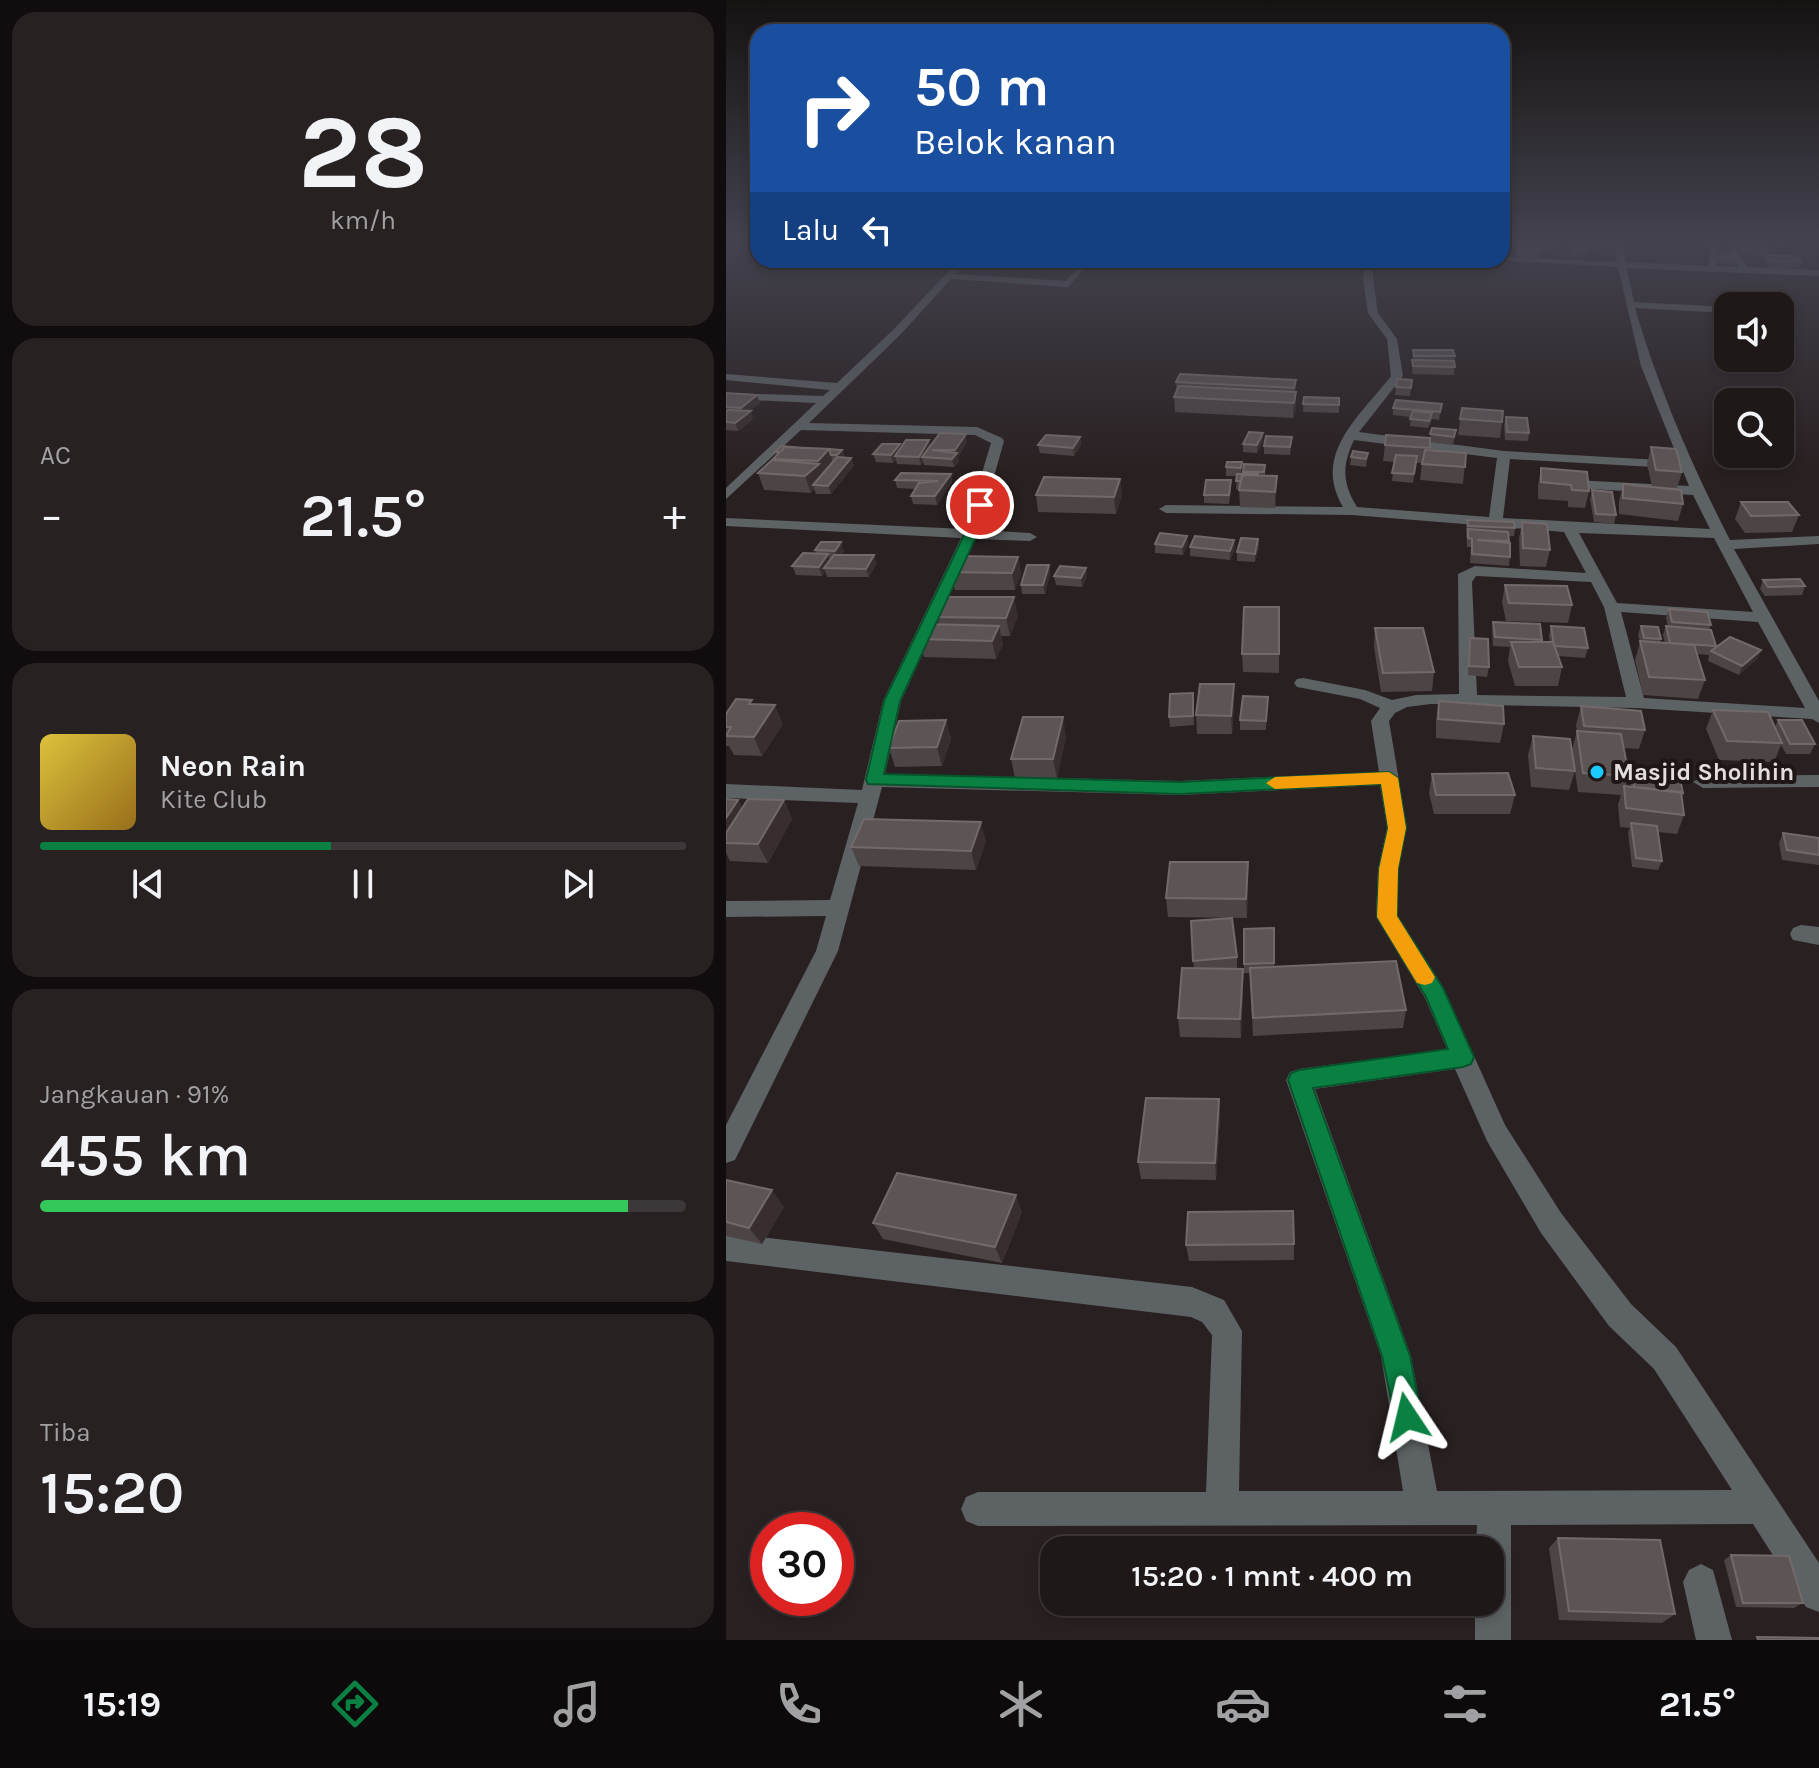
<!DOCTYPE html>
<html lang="id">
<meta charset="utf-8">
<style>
body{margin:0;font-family:Karla,sans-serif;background:#272122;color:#f1f3f6;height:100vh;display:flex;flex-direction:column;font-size:30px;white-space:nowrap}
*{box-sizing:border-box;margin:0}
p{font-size:26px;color:#a1a0a2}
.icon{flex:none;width:44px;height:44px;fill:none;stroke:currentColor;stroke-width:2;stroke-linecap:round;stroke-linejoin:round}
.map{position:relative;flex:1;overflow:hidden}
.sheet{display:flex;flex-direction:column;gap:12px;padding:12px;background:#110d0e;width:726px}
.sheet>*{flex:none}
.top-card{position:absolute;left:24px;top:24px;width:760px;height:244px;border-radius:24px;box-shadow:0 4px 12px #0003,0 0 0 2px #3c3738;background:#1a4fa0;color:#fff;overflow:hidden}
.tools{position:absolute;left:988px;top:292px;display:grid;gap:16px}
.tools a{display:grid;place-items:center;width:80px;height:80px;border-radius:16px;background:#1f1819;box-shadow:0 4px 12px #0003,0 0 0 2px #3c3738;font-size:40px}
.speed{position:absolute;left:24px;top:1512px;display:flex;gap:16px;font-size:40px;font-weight:700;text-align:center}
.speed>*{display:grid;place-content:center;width:104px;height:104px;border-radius:50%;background:#1f1819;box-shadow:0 4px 12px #0003,0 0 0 2px #3c3738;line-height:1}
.speed .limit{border:12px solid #d22;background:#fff;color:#111}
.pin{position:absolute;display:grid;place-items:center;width:68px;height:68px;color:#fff;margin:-34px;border:4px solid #fff;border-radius:50%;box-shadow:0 2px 8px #0007}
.me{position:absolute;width:88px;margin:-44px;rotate:350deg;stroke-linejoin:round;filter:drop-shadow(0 0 6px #0008)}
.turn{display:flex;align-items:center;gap:28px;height:168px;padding:0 32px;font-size:36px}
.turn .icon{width:104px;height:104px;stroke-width:2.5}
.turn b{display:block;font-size:56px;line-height:68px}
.then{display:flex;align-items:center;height:76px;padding:0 32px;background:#0003;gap:16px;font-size:30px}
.big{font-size:60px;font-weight:600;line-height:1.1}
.sheet .widget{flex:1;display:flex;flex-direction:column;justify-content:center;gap:12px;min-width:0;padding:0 28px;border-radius:24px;background:#272122}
.sheet .dial{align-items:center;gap:0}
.dial b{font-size:104px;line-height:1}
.song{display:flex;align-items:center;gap:24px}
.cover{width:96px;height:96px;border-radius:12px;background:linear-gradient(135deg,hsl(50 70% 55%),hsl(40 70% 35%))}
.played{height:8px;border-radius:4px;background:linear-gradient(90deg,#0b8043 45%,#3c3738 45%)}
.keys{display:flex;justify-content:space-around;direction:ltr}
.heat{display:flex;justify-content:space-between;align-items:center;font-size:44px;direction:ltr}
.charge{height:12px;border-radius:6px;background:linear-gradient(90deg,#34c759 91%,#3c3738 0)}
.trip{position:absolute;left:314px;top:1536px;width:464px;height:80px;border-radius:24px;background:#1f1819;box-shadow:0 4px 12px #0003,0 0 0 2px #3c3738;font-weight:600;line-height:80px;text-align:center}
.menu{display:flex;height:128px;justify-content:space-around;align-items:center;background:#0c0a0a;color:#a1a0a2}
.menu .icon{width:56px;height:56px}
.menu .active{color:#0b8043}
.menu b{font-size:36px;color:#f1f3f6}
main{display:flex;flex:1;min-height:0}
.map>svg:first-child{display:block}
</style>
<main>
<section class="sheet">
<div class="widget dial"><b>28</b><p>km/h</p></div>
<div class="widget"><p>AC</p>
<div class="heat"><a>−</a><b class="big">21.5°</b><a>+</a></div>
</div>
<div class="widget">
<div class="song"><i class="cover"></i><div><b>Neon Rain</b><p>Kite Club</p></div></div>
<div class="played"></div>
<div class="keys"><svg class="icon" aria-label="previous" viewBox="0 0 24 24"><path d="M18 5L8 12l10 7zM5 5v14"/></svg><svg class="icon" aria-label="pause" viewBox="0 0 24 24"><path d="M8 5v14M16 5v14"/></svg><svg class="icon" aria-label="next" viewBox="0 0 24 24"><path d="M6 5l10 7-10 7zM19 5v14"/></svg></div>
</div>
<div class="widget"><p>Jangkauan · 91%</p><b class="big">455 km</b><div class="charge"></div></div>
<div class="widget"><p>Tiba</p><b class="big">15:20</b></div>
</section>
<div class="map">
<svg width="1093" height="1640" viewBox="0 0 1093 1640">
<rect width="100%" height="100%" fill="#292021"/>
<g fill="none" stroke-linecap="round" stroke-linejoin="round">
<!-- minor -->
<path fill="#5d6264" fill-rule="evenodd" d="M888 241H896L900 262 983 266V245L987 242 991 245V266L1012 267 1004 249 1008 246 1021 267 1093 270V276L901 268 908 302 1002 307V313L909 308C933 390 966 466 1004 540L1093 536V544L1008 549 1093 701V723L1086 719 910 708 705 704 681 707 669 713 663 721 681 828 672 869V916L717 987 779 1125 835 1213 905 1304 950 1347 1093 1563V1612L1080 1607 1027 1524 785 1525V1640H749V1602H764V1550H750L751 1525 252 1526 240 1521 235 1509 240 1497 252 1492H480L486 1335 476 1322 465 1317 0 1261V1233L466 1287 498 1300 516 1331 513 1491H677L655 1356 560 1080 564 1072 573 1069 721 1049 699 998 650 917 652 869 661 828 654 785 454 795 156 787 112 951 9 1160 0 1163V1125L90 951 100 916 0 917V901L104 900 132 803 0 798V784L136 790 157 701 235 538 0 526V518L239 529 265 443 249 435 75 430 0 499V488L90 403 0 399V393L97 396 104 390 0 380V374L111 383 167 330 233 260H242L230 274 340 281 357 260H366L342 287 225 279 175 334 83 423 251 427 276 438 278 441 253 530 304 533 311 537 304 541 249 539 175 701 159 774 454 781 653 772 645 721 654 708 634 699 571 687 568 683 571 679 577 678 639 690 666 700 690 695 733 694 732 574 749 566 860 573 838 532 626 515 440 513 433 509 440 505 617 507C585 454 635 415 665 376L661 339 642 313 637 279 639 260H647V279L652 313 671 339 677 376 633 432 778 451 951 461V467L946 468 784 459 777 518 984 529 967 495 848 488 841 484 848 480 963 486 915 366 892 267 772 260 776 257 891 262ZM628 440 771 458 763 517 631 507C616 483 616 465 628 440ZM853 533 988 538 1027 612 891 603ZM750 576 865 582 878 607 900 697 751 695 746 582ZM895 612 1032 622 1079 708 918 698ZM729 1069 761 1141 815 1233 883 1326 928 1369 1006 1490 711 1491 685 1356 589 1089Z
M1093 775V787L977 788 967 782 977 776Z
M1075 925 1093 927V945L1067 940 1064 934 1067 928Z
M975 1564 987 1570 1006 1640H970L957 1582 963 1570Z"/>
</g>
<!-- wall -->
<path fill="#4d4445" d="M797 241H809L808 243H798Z
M810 241H836V242H825L826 244 825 250H814L813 259 791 258V246L811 247 810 244Z
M840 241H876L873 250H861L860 256H846L844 251 845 244 855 245V242Z
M1016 244 1042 251 1041 255 1075 262 1073 268H1043L1038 262 1039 257 1015 255 1014 250Z
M993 252 1010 258 1009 265 994 264 991 259Z
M687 350 729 356 728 375 686 374Z
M671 379 686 380 684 396 669 395Z
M570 380V408L567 418 449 412 448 397 450 392V382Z
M0 393 34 403 23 411 27 419 12 431 0 430Z
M578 397 613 398V413L577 412Z
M716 404 713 420 706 419 702 428 684 426 685 417 667 415V408Z
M736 408 776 422 774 438 732 435Z
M780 417 803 433 802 441 779 440 778 425Z
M706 428 730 430 727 445 704 442 703 450 740 453 737 484 694 480 696 463H690L687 483 666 481 668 462 657 461 659 445 704 438Z
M354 437 355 445 348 456 314 453 312 445Z
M566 437 564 455 538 454V446Z
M537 441 531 453 517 452V444Z
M241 442 232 457 233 461 228 467 198 465 197 461 195 465 171 464 170 460 167 463 150 462 147 454 175 448Z
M925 447 956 472 951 488 926 487 921 464Z
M116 450 119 458H125L128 466 105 494H90L88 489 85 493 38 490 32 473 48 460 47 459 50 456 49 452Z
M642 453 640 467 624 465 625 457Z
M516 462 515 474H517L518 464 539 465V475L551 476 549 508 514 507 513 489H510L511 476H500V467Z
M815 468 863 491 859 508 842 507V501L812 499V485Z
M225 474 226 482 211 505 187 504 185 496 189 489 171 488 169 480Z
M394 479 396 495 390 514 312 512 310 495Z
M897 484 957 504 952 521 893 514V501Z
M505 489 503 504 478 503V495Z
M866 490 890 515 888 524 868 522 864 499Z
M1015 502 1073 515 1066 532 1019 533 1009 519Z
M741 520 789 528 788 536H782L784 557 783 566 744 563 745 547H741L740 529Z
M796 522 824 550 820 567 794 566 793 539Z
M532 539 533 548 529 562 511 561V552Z
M508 540 509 549 504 560 464 556V547Z
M429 544H462L457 555 429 553Z
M89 550 118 551 115 555H148L150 564 143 577H101L99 571 96 576 70 575 66 566 90 554Z
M292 557 295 574 289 590H229L224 572Z
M323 565 324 574 319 594H296L295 585Z
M360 568 361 577 356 587 330 585 328 576Z
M1037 580 1079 586 1076 595 1039 596 1034 589Z
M779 585 846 605 842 623 780 621 776 602Z
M553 607V673L517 672 516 654Z
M943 609 985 625 983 629 990 646 989 648 1035 650 1031 659 1013 675 982 661 983 655 971 654 979 680 972 699 917 695 909 660 914 642 912 635 915 626 935 639 934 643H939L937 635 940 626H942L940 618Z
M292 615 284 636H275L277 644 270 659 198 657 193 639 213 624 211 617Z
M767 622 816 640V642H824L823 635 825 626 862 648 859 658 832 656 836 667 832 686H789L782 661 784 647 767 646 766 631Z
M649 628 708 672 706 691 655 692 648 647Z
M744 638 763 667 761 677 742 675Z
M508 684V703L506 734H471L470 715Z
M467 693 468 725 444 727 443 717Z
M542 697 540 730H514V720Z
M713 701 778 724 774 743 710 738V720Z
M28 704 57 724 36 756 8 755 3 746H0V714Z
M855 706 919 730 913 749 897 748 903 776 900 786 904 787 906 774 957 793 956 796 958 815 951 834 932 832 936 861 932 870 906 867 902 832 904 828 894 827 892 805 895 795 852 792 846 750 851 731 850 725Z
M987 710 1049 727 1052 720 1089 744 1084 754H1060L1055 745 1048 762 993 760 980 729Z
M220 720 225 739 216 766 169 767 163 748Z
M340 736 331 778H289L285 759Z
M807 736 849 771 843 790 805 787 802 755Z
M706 774 789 795 784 814H708L703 793Z
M0 799 12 800 16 808 58 800 66 819 42 863 4 861 0 853Z
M1057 833 1093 838V865L1056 860 1053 843Z
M260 841 250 870 133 866 125 847Z
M522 881 521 918 442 917 440 898Z
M548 928V966L680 1010 677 1028 527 1036 524 973H518V929Z
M511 957V969H517V988L515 1038 454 1037 452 1018 468 968 467 961Z
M493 1099 494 1117 490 1180 415 1179 412 1162Z
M0 1180 58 1207 36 1244 0 1236Z
M296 1212 276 1263 157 1239 147 1223Z
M568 1244V1260L463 1261 460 1245Z
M832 1538 949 1614 936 1623 833 1620 823 1548Z
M1005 1555 1077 1603 1068 1608 1010 1607 998 1560Z"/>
<!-- shaded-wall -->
<path fill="#382e2f" d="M570 380V408L567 418 568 388Z
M31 395 34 403 18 416 15 408Z
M25 411 27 419 12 431 9 423Z
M537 433V441L531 453V445Z
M240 434 241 442 232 457 233 461 228 467 226 459 230 454 229 450Z
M354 437 355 445 348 456 347 448Z
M203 440 205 449 196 457 197 461 195 465 193 457Z
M174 444 176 453 169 456 170 460 167 463 165 455Z
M103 449 108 465 97 477 92 461Z
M116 450 119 458 113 464 111 455Z
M125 458 128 466 105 494 102 486Z
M93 464 98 480 87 485 88 489 85 493 79 476Z
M225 474 226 482 211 505 209 496Z
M551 476V492L549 508V492Z
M394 479 396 495 390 514 388 497Z
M461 536 462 544 457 555 456 547Z
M532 539 533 548 529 562V554Z
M508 540 509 549 504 560V551Z
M115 542 118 551 111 560 109 551Z
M102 554 105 563 98 568 99 571 96 576 93 567Z
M148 555 150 564 143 577 140 569Z
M292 557 295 574 289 590 286 573Z
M323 565 324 574 319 594 317 585Z
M360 568 361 577 356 587 355 578Z
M288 597 292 615 284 636 280 618Z
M273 626 277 644 270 659 266 641Z
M1035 650 1031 659 1013 675 1016 666Z
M508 684V703L506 734 505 716Z
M49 705 57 724 36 756 28 737Z
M337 717 340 736 331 778 327 759Z
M220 720 225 739 216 766 211 747Z
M12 800 21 819 0 843V818Z
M58 800 66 819 42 863 32 844Z
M255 822 260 841 250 870 245 851Z
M522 862V881L521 918 520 899Z
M517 969V988L515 1038 514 1019Z
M493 1099 494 1117 490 1180 489 1163Z
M46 1190 58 1207 36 1244 23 1228Z
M290 1195 296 1212 276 1263 269 1247Z"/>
<!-- building -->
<path fill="#5d5455" stroke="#726a6a" stroke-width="2" d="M812 241H824L826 244H814Z
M856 241H874L875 244 857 243Z
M845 244 859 245 861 250 847 249Z
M1016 244 1040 245 1042 251 1017 249Z
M791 246 813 247 814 253 792 252Z
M993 252 1008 253 1010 258H996Z
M1040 255 1070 256 1075 262 1045 261Z
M687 350H727L729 356H688Z
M686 360 728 361 729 367 687 366Z
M454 374 570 380 568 388 450 382Z
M671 379 686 380 685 388 670 387Z
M453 386 570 392 568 403 448 397Z
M0 393 31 395 15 408 0 407Z
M578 397 613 398V405L577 404Z
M670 400 716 404 714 412 667 408Z
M736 408 777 411 776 422 734 419Z
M2 410 25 411 9 423 0 422V411Z
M687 411 706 413 703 421 684 419Z
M780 417 801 418 803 433 781 432Z
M706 428 730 430 728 437 704 434Z
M523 432 537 433 531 445 517 444Z
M214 433 240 434 229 450H206L231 453 226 459 196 457Z
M320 435 354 437 347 448 312 445Z
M660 435 704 438V448L659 445Z
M540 436 566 437 564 447 538 446Z
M180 440H203L193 457 169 456Z
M156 444H174L165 455 147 454Z
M55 446 79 448 59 447 54 452H49Z
M59 447 103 449 92 461 47 459Z
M925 447 950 449 956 472 930 470Z
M103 449 116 450 111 455H105Z
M699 450 740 453 739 467 696 464Z
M627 451 642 453 640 459 625 457Z
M670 455 691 456 688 474 666 473Z
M111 457 125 458 102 486 87 485Z
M46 460 93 464 79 476 32 473Z
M501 462H516L515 468 500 467Z
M518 464 539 465 538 472H517Z
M815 468 861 472 863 491 846 490 845 485 815 482Z
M175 473 225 474 209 496H185L193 483 212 481 169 480Z
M511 474H533L516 475 515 481H510Z
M516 475 551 476 549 492 513 490Z
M318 477 394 479 388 497 310 495Z
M480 480H505L503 495H478Z
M897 484 955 490 957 504 897 498Z
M866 490 886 492 890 515 870 514Z
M1015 502H1062L1073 515 1025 516Z
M741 520 788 522 789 528 742 526Z
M796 522 821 524 824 550 797 548Z
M742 529 782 532 783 541 751 540 784 543V557L746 554V539L742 538Z
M434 533 461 536 456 547 429 544Z
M469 536 508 540 504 551 464 547Z
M515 538 532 539 529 554 511 552Z
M95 542H115L109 551 89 550Z
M77 553 102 554 93 567 66 566Z
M108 555H148L140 569 98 568Z
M232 556 292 557 286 573 224 572Z
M301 565H323L317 585H295Z
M334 566 360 568 355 578 328 576Z
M1074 579 1079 586 1042 587 1037 580Z
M779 585 841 586 846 605 783 603Z
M220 597H288L280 618 211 617Z
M518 607H553V654H516Z
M943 609 981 612 985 625 946 622Z
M767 622 814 624 816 640 769 637Z
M201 624 273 626 266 641 193 639Z
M825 626 858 628 862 648 828 646Z
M915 626 932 627 935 639 918 638Z
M940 626 985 630 990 646 944 643Z
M649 628H697L708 672 657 673Z
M1004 637 1035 650 1016 666 985 651Z
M744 638 762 639 763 667 743 666Z
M914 641 968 645 979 680 923 677Z
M785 642H827L836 667H793Z
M474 684H508L505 716 470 715Z
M467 693V716L443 717 444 694Z
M517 696 542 697 540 721 514 720Z
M10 699 26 700 23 704 49 705 28 737 0 736 5 727H0V714Z
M713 701 777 706 778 724 712 719Z
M855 706 915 711 919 730 858 726Z
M987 710 1042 712 1056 743 1001 741Z
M297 717H337L327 759H285Z
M220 720 211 747 163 748 173 721Z
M1052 720H1076L1089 744H1064Z
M851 731 895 734 903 776 857 773Z
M807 736 844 739 849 771 810 768Z
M782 773 789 795H710L706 774Z
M906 774 954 779 957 793 908 787Z
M898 786 955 792 958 815 900 808Z
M0 799 12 800 0 818Z
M22 799 58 800 32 844 0 843V833Z
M138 819 255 822 245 851 125 847Z
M905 823 931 826 936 861 910 858Z
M1057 833 1093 838V855L1061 850Z
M444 862H522L520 899 440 898Z
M506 918 511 957 467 961 465 921Z
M548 928V963L518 964V929Z
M670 961 680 1010 527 1018 524 968Z
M456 968 517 969 514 1019 452 1018Z
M420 1098 493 1099 489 1163 412 1162Z
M171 1173 290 1195 269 1247 147 1223Z
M0 1180 46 1190 23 1228 0 1222Z
M567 1211 568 1244 460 1245 462 1212Z
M832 1538 934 1540 949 1614 843 1611Z
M1005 1555 1063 1556 1077 1603H1017Z
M1031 1637 1093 1638V1640H1032Z"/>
<!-- sky -->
<linearGradient id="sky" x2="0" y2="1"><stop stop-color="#171212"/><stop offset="0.51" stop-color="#43424e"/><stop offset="1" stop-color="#43424e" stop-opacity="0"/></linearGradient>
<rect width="1093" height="471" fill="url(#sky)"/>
<!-- route -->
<path fill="#0b8043" stroke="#07532c" stroke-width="2" d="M254 501 260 505 251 535 174 701 158 774 454 782 663 772 672 778 680 828 672 869 671 916 717 988 748 1057 745 1064 737 1067 587 1088 684 1356 696 1417 691 1427 681 1431 671 1427 656 1356 562 1080 565 1073 573 1070 722 1049 700 997 651 917 653 869 662 828 655 784 454 794 142 784 140 780 158 701 238 535 248 505Z"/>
<!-- slow -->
<path fill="#f59e0b" d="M663 772 672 778 680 828 672 869 671 916 709 977 706 983 699 985 691 983 651 917 653 869 662 828 655 784 549 789 540 783 549 777Z"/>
<!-- markers -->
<circle fill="#1bcafc" stroke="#1f1717" stroke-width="3" cx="871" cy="772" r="8"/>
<g text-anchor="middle" stroke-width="8" stroke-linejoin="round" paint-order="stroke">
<!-- poi labels -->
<g font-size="24" font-weight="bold" fill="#e3ddde" stroke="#1f1717" text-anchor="start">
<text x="887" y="780">Masjid Sholihin</text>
</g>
</g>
</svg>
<div class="tools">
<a><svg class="icon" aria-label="sound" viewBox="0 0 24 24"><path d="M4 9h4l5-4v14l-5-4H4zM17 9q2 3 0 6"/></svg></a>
<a><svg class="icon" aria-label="search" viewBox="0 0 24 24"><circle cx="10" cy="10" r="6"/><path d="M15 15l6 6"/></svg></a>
</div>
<div class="speed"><div class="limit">30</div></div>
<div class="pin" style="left:254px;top:505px;background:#d93025"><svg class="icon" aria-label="arrive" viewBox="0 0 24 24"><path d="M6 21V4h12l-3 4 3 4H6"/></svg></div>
<svg class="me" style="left:681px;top:1417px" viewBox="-20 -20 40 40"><path d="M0-17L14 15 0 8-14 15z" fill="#0b8043" stroke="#fff" stroke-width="4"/></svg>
<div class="trip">15:20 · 1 mnt · 400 m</div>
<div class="top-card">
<div class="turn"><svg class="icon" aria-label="right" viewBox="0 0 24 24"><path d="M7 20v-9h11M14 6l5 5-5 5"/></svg><div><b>50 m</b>Belok kanan</div></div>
<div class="then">Lalu<svg class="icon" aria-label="left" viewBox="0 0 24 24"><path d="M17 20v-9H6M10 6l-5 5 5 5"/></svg></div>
</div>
</div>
</main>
<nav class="menu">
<b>15:19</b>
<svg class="icon active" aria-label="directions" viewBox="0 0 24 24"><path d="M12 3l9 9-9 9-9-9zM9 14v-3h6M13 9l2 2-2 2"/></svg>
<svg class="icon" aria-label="music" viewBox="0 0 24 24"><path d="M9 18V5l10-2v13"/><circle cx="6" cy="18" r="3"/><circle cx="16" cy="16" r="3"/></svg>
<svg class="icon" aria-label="phone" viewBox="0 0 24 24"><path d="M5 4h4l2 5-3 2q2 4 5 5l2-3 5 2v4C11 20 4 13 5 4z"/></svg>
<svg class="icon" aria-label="climate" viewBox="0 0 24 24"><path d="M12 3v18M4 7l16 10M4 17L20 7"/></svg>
<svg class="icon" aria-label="car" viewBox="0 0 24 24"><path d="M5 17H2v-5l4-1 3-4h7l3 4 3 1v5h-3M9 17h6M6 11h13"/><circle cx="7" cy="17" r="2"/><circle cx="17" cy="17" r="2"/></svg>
<svg class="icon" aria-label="filters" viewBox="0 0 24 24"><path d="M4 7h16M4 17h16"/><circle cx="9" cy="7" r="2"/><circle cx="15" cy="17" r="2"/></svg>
<b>21.5°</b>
</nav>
